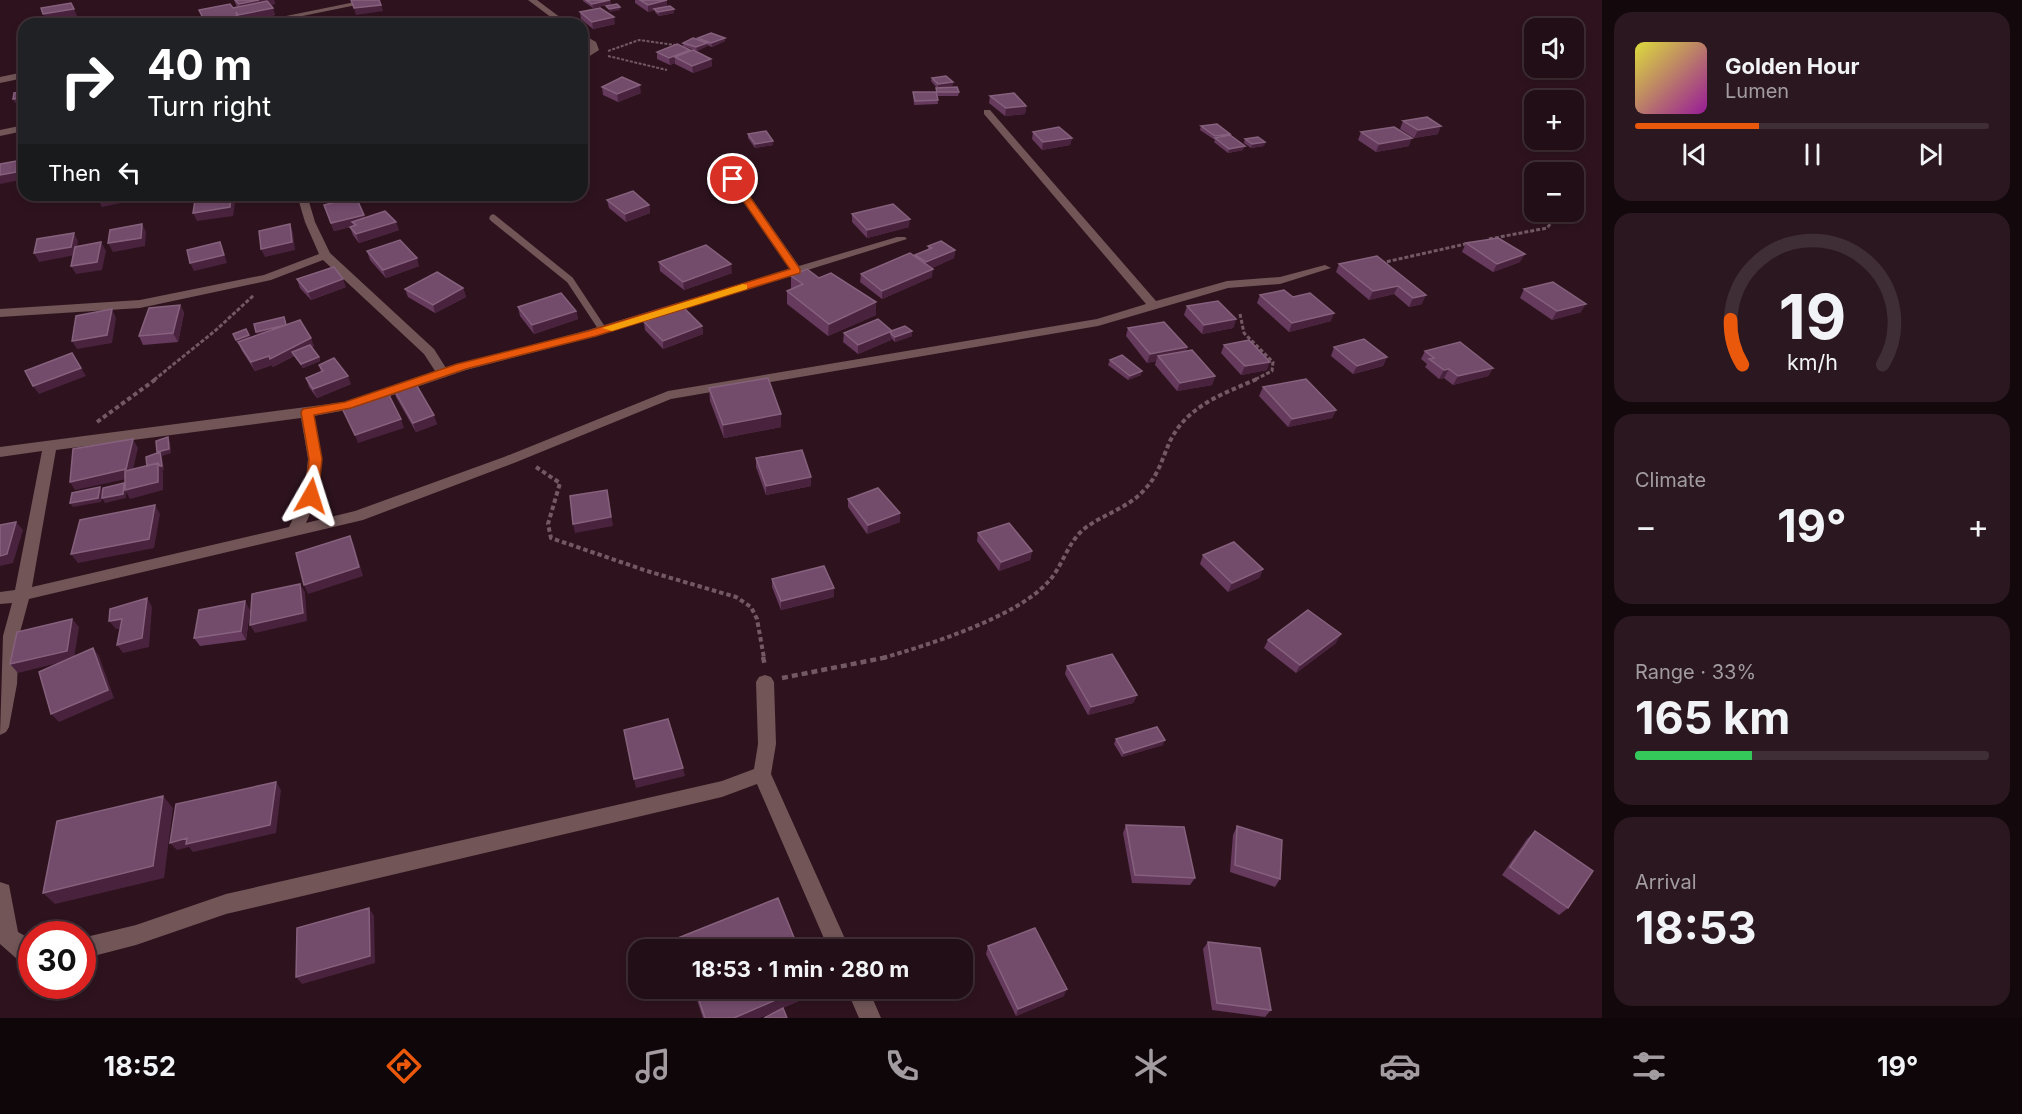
<!DOCTYPE html>
<meta charset="utf-8">
<style>
body{margin:0;font-family:Inter,sans-serif;background:#2a171f;color:#f1f3f6;height:100vh;display:flex;flex-direction:column;font-size:22px;white-space:nowrap}
*{box-sizing:border-box;margin:0}
p{font-size:20px;color:#a29ca1}
.icon{flex:none;width:33px;height:33px;fill:none;stroke:currentColor;stroke-width:2;stroke-linecap:round;stroke-linejoin:round}
.map{position:relative;flex:1;overflow:hidden}
.panel{display:flex;flex-direction:column;gap:12px;padding:12px;background:#13080c;width:420px}
.panel>*{flex:none}
.top-card{position:absolute;left:18px;top:18px;width:570px;height:183px;border-radius:18px;box-shadow:0 3px 9px #0003,0 0 0 2px #3f2e35;background:#202124;color:#fff;overflow:hidden}
.controls{position:absolute;left:1524px;top:18px;display:grid;gap:12px}
.controls a{display:grid;place-items:center;width:60px;height:60px;border-radius:12px;background:#220e16;box-shadow:0 3px 9px #0003,0 0 0 2px #3f2e35;font-size:30px}
.speed{position:absolute;left:18px;top:921px;display:flex;gap:12px;font-size:30px;font-weight:700;text-align:center}
.speed>*{display:grid;place-content:center;width:78px;height:78px;border-radius:50%;background:#220e16;box-shadow:0 3px 9px #0003,0 0 0 2px #3f2e35;line-height:1}
.speed .limit{border:9px solid #d22;background:#fff;color:#111}
.pin{position:absolute;display:grid;place-items:center;width:51px;height:51px;color:#fff;margin:-26px;border:3px solid #fff;border-radius:50%;box-shadow:0 2px 6px #0007}
.me{position:absolute;width:66px;margin:-33px;rotate:6deg;stroke-linejoin:round;filter:drop-shadow(0 0 4px #0008)}
.turn{display:flex;align-items:center;gap:21px;height:126px;padding:0 30px;font-size:27px}
.turn .icon{width:78px;height:78px;stroke-width:2.5}
.turn b{display:block;font-size:42px;line-height:51px}
.then{display:flex;align-items:center;height:57px;padding:0 30px;background:#0003;gap:12px;font-size:22px}
.big{font-size:45px;font-weight:700;line-height:1.1}
.panel .tile{flex:1;display:flex;flex-direction:column;justify-content:center;gap:9px;min-width:0;padding:0 21px;border-radius:18px;background:#2a171f}
.panel .dial{align-items:center;gap:0}
.dial svg{height:156px;overflow:visible;fill:none;stroke:#3f2e35;stroke-width:7;stroke-linecap:round;text-anchor:middle}
.dial text{fill:#f1f3f6;stroke:none}
.song{display:flex;align-items:center;gap:18px}
.cover{width:72px;height:72px;border-radius:9px;background:linear-gradient(135deg,hsl(60 70% 55%),hsl(300 70% 35%))}
.played{height:6px;border-radius:3px;background:linear-gradient(90deg,#ea580c 35%,#3f2e35 35%)}
.keys{display:flex;justify-content:space-around;direction:ltr}
.heat{display:flex;justify-content:space-between;align-items:center;font-size:33px;direction:ltr}
.charge{height:9px;border-radius:4px;background:linear-gradient(90deg,#34c759 33%,#3f2e35 0)}
.trip{position:absolute;left:628px;top:939px;width:345px;height:60px;border-radius:18px;background:#220e16;box-shadow:0 3px 9px #0003,0 0 0 2px #3f2e35;font-weight:700;line-height:60px;text-align:center}
.tabs{display:flex;height:96px;justify-content:space-around;align-items:center;background:#0e0609;color:#a29ca1}
.tabs .icon{width:42px;height:42px}
.tabs .selected{color:#ea580c}
.tabs b{font-size:27px;color:#f1f3f6}
main{display:flex;flex:1;min-height:0}
.map>svg:first-child{display:block}
</style>
<main>
<div class="map">
<svg width="1602" height="1018" viewBox="0 0 1602 1018">
<rect width="100%" height="100%" fill="#2e131e"/>
<g fill="none" stroke-linecap="round" stroke-linejoin="round">
<!-- path-far3 -->
<path stroke="#725963" stroke-width="2" stroke-dasharray="3 1.5" stroke-linecap="butt" d="M608 51 639 40 675 45
M608 56 667 70"/>
<!-- path-far2 -->
<path stroke="#725963" stroke-width="3" stroke-dasharray="4 2" stroke-linecap="butt" d="M1489 239 1547 228 1560 212
M1381 263 1470 243
M1240 314 1244 333 1273 362 1272 371 1254 380
M154 380 216 330 254 295"/>
<!-- path-far1 -->
<path stroke="#725963" stroke-width="4" stroke-dasharray="4.5 3" stroke-linecap="butt" d="M97 422 156 379
M536 467 560 483 548 524 551 538 647 571 736 597 751 607 757 619 764 658
M883 658C928 645 1017 617 1048 582 1063 566 1067 543 1084 529 1103 514 1129 508 1145 489 1158 476 1163 457 1170 441 1188 405 1223 394 1257 379"/>
<!-- path -->
<path stroke="#725963" stroke-width="4.5" stroke-dasharray="6 4" stroke-linecap="butt" d="M763 657 765 666
M782 678 888 657"/>
<!-- service -->
<path stroke="#715557" stroke-width="7" d="M493 218 570 280 603 330"/>
<!-- minor -->
<path fill="#715557" fill-rule="evenodd" d="M365 0H381L263 24H246Z
M528 0H537L569 24H560Z
M582 34 596 42 599 50 582 61V54L590 49 582 40Z
M24 72V78L0 83V77Z
M984 110H990L1156 301 1227 281 1280 277 1325 265 1331 268 1280 284 1228 288 1098 326 671 399 514 463 363 520 29 599 19 636 17 684 9 727 6 732 0 735 3 636 12 603 0 604V592L15 590 42 451 0 457V447L345 402 435 371 424 354 323 260 271 280 140 308 0 317V309L140 300 264 275 319 254 305 222 297 195H307L315 222 330 253 434 349 446 368 588 330 790 269 715 161 720 158 724 159 799 266 897 237H905L907 239 596 336 466 370 352 409 314 416C323 461 326 479 306 523L355 511 504 457 668 391 1097 319 1146 304 984 114ZM301 418 308 459 304 496 289 527 32 587 56 450Z
M24 125V131L0 136V130Z
M765 675 771 677 774 682 776 744 771 774 850 950H829L757 784 722 797 226 914 136 945 82 959V938L136 925 226 894 722 781 754 769 758 744 756 682 759 677Z
M0 882 9 885 18 932 32 940V962L17 959 0 944Z
M846 988H868L881 1018H859Z"/>
</g>
<!-- wall -->
<path fill="#653a5d" d="M234 0H274L275 4 270 5 275 15 241 22 238 19 240 23 233 24H205L199 10 237 7Z
M583 0H610L611 4 593 8 583 1Z
M635 0H666L667 6 674 13 659 16 655 12V10L648 12 635 3Z
M580 12 615 24 593 29 581 19Z
M698 38H725V41L712 47 707 45V46L697 51 683 46V43L698 40Z
M690 50V52L711 59 712 66 693 73 675 64V63L670 65 657 59V52Z
M932 78 953 82 952 86 940 87 959 92 958 96H937L938 104 914 105 913 92H936V88H937L931 81Z
M602 87 641 93 618 102 603 95Z
M990 96 1026 106 1025 114 1005 116 989 103Z
M1403 121 1438 134 1414 138 1400 129Z
M1201 126 1230 134V136L1243 150 1228 153 1214 142 1215 140 1200 130Z
M1033 132 1072 138 1070 145 1042 150 1032 139Z
M1361 132 1409 146 1376 152 1358 140Z
M748 134 773 141V145L755 148 748 138Z
M1245 139 1265 142 1264 146 1251 148 1244 143Z
M607 200 649 205 650 213 626 222 609 208Z
M324 205 365 218 399 230 359 243 353 235 350 227 334 231Z
M852 214 909 227 867 238 852 222Z
M1466 243 1520 262 1493 272 1462 252Z
M928 246 955 250 954 258 932 268V277L882 299 860 282 861 274 915 257V255L928 250Z
M367 251 419 266 386 278 370 260Z
M1377 256 1422 304 1409 307 1394 294 1369 300 1336 272 1339 264Z
M659 262 732 273 684 290 660 271Z
M791 276 819 278 876 302V315L828 336 787 304V291L792 289 791 288Z
M297 279 346 287 311 300 300 288Z
M463 288 466 297 435 313 408 297 405 289Z
M1524 289 1581 312 1552 320 1520 298Z
M1260 295 1293 297 1331 321 1289 332 1257 303Z
M180 305 184 313 178 342 143 345 139 336Z
M1187 306 1236 319 1233 328 1202 334 1184 315Z
M518 307 576 311 578 319 534 334 520 316Z
M644 322 702 326 703 334 663 349 645 330Z
M287 324 314 346 312 347 319 357 320 361 303 368 294 356 273 367 272 365 255 371 242 351 239 344H238L233 334 250 338Z
M1128 328 1187 347 1186 351 1215 376 1212 385 1177 391 1155 365 1156 361 1147 363 1126 336Z
M891 331H912V336L895 342 891 338V340L858 354 843 342 844 333Z
M1224 345 1267 370 1241 375 1221 353Z
M1334 347 1387 357 1383 366 1353 374 1331 356Z
M1425 351 1493 368 1488 376 1453 385 1444 378 1439 379 1425 367 1427 364 1421 359Z
M1110 360 1141 375 1128 380 1108 365Z
M319 365 351 384 317 398 309 387 306 378 321 372Z
M1263 387 1336 410 1332 418 1288 427 1259 396Z
M393 388 437 424 416 432 396 397Z
M709 388 781 414V427L724 438 710 401Z
M756 458 811 486 766 495 756 467Z
M848 499 900 522 867 534 848 507Z
M978 533 1032 551 1030 560 999 571 977 541Z
M1203 555 1263 569 1259 578 1228 592 1200 564Z
M772 579 834 597 781 610 772 587Z
M250 610 246 640 200 646 194 638Z
M1268 640 1336 643 1296 673 1264 648Z
M1067 666 1137 695 1133 703 1088 715 1065 674Z
M1116 739 1163 745 1122 757 1114 744Z
M1126 825 1195 878 1190 885 1132 883 1123 833Z
M1237 826 1280 879 1275 887 1230 872 1233 835Z
M1535 831 1568 908 1559 915 1502 875 1527 839Z
M1208 942 1271 1010 1265 1017 1212 1010 1203 949Z
M988 946 1064 996 1016 1016 986 954Z
M693 988H813V995L759 1018H703Z"/>
<!-- shaded-wall -->
<path fill="#49233e" d="M259 0H274L275 4 241 11 239 4Z
M610 0 611 4 593 8 592 4Z
M667 0V7L654 9 655 10 648 12V5Z
M381 5 383 11 356 15 354 8Z
M620 7V10L610 12 609 9Z
M273 8 275 15 241 22 238 15Z
M74 9 77 16 47 21 43 14Z
M674 9V13L659 16 658 12Z
M237 16 240 23 233 24H206L205 22Z
M614 17 615 24 593 29 592 22Z
M725 38V41L712 47 711 43Z
M707 43V46L697 51 696 47Z
M690 50V57H675V63L670 65 669 58Z
M711 59 712 66 693 73 692 66Z
M953 82 952 86 938 88V84Z
M640 85 641 93 618 102 617 94Z
M24 97V101L15 103 13 99Z
M1026 106 1025 114 1005 116 1006 108Z
M1441 126 1438 134 1414 138 1418 130Z
M1230 134 1229 138H1215L1214 140 1215 136Z
M1072 138 1070 145 1042 150 1043 142Z
M1412 138 1409 146 1376 152 1379 144Z
M773 141V145L755 148V144Z
M1265 142 1264 146 1251 148 1252 144Z
M1245 146 1243 150 1228 153 1229 149Z
M17 161 22 169 20 180 0 184V175Z
M118 195H140V199L102 207 98 199Z
M231 195H246V197L233 199 235 203 233 216 197 221 193 213Z
M391 195H422V196L394 203Z
M649 205 650 213 626 222 625 214Z
M364 215 367 223 352 222 354 226 334 231 331 223Z
M910 219 909 227 867 238V230Z
M396 222 399 230 359 243 356 234Z
M142 224 146 232 145 246 113 252 108 243Z
M290 224 293 233 295 250 265 257 261 249Z
M74 233 78 241 75 255 39 262 34 253Z
M101 242 106 251 102 270 76 274 71 266Z
M220 242 227 263 194 271 190 263Z
M955 250 954 258 926 271V262Z
M1525 254 1520 262 1493 272 1497 264Z
M417 258 419 266 386 278 383 270Z
M731 264 732 273 684 290 683 282Z
M933 269 932 277 882 299V291Z
M343 279 346 287 311 300 308 292Z
M1398 286 1394 294 1369 300 1373 291Z
M463 288 466 297 435 313 433 305Z
M1426 295 1422 304 1409 307 1413 298Z
M876 302V315L828 336 829 324Z
M1586 304 1581 312 1552 320 1557 311Z
M180 305 184 313 178 342 173 333Z
M112 309 116 318 112 343 77 349 72 341Z
M576 311 578 319 534 334 532 325Z
M1334 313 1331 321 1289 332 1292 323Z
M284 317 288 330 258 336 256 332Z
M1236 319 1233 328 1202 334 1204 325Z
M702 326 703 334 663 349V341Z
M892 331 891 340 858 354V345Z
M912 331V336L895 342V337Z
M249 335 251 340 238 344 236 340Z
M311 338 314 346 295 356 292 352 294 356 273 367 272 365 255 371 251 362Z
M1187 347 1184 356H1158L1156 361 1147 363 1150 354Z
M319 357 320 361 303 368 301 364Z
M1387 357 1383 366 1353 374 1357 366Z
M1270 362 1267 370 1241 375 1245 366Z
M81 368 86 376 39 394 33 386Z
M1493 368 1488 376 1453 385 1458 376Z
M1449 369 1444 378 1439 379 1444 370Z
M1142 371 1141 375 1128 380 1130 376Z
M348 376 351 384 317 398 313 389Z
M1215 376 1212 385 1177 391 1180 383Z
M1336 410 1332 418 1288 427 1292 419Z
M781 414V427L724 438 723 425Z
M434 415 437 424 416 432 413 423Z
M401 419 404 428 358 443 355 435Z
M168 437 170 442 171 453 162 456 164 470 162 471 163 472V490L130 499 126 492V498L105 503 102 498 124 483 126 487 158 463 159 456 157 452Z
M133 439 138 448 131 478 75 490 70 482Z
M811 477V486L766 495V486Z
M100 487 103 492 101 502 73 507 70 503Z
M607 490 613 526 575 533 573 524Z
M155 505 160 514 154 548 78 563 71 554Z
M900 513V522L867 534 868 525Z
M16 522 23 530 13 563 0 566V556Z
M350 536 354 545 363 576 308 594 304 585Z
M1032 551 1030 560 999 571 1001 562Z
M1263 569 1259 578 1228 592 1232 583Z
M300 584 305 592 307 621 255 633 250 625Z
M834 588V597L781 610V601Z
M147 598 152 607 149 647 123 653 117 645Z
M245 601 250 610 246 640 241 631Z
M72 619 79 627 74 659 18 673 10 664Z
M122 619 129 628 116 629 109 621Z
M1341 634 1336 643 1296 673 1300 665Z
M93 648 99 656 114 698 59 722 51 714Z
M1137 695 1133 703 1088 715 1091 707Z
M1165 740 1163 745 1122 757 1124 753Z
M683 768 685 776 636 788 634 779Z
M276 782 281 790 276 833 193 852 189 847 177 850 170 843Z
M163 796 173 808 164 878 55 904 43 893Z
M369 908 374 916 375 963 302 984 296 977Z
M803 988H813V995L759 1018H734Z
M1067 989 1064 996 1016 1016 1018 1009Z"/>
<!-- building -->
<path fill="#734b6b" stroke="#86617d" stroke-width="1.5" d="M235 0H259L239 4Z
M351 0H379L381 5 354 8Z
M586 0H610L592 4Z
M640 0H667L648 5Z
M267 1 273 8 238 15 236 12 237 16 205 22 199 10 230 4 233 8Z
M71 3 74 9 43 14 41 8Z
M617 4 620 7 609 9 606 6Z
M670 6 674 9 658 12 654 9Z
M600 8 614 17 592 22 580 12Z
M167 18 168 19 150 24H144L143 23Z
M171 19 176 24H150Z
M422 22 424 24H411Z
M711 33 725 38 711 43 698 38Z
M693 38 707 43 696 47 683 43Z
M677 44 690 50 669 58 657 52Z
M693 50 711 59 692 66 675 57Z
M946 76 953 82 938 84 932 78Z
M622 77 640 85 617 94 602 87Z
M957 87 959 92H937L936 88Z
M24 92V97L13 99 14 93Z
M913 92H936L938 100 915 101Z
M1014 93 1026 106 1006 108 990 96Z
M1427 117 1441 126 1418 130 1403 121Z
M1217 124 1230 134 1215 136 1201 126Z
M1059 127 1072 138 1043 142 1033 132Z
M1394 127 1412 138 1379 144 1361 132Z
M766 131 773 141 755 144 748 134Z
M1230 135 1245 146 1229 149 1215 138Z
M1258 137 1265 142 1252 144 1245 139Z
M17 161 16 172 0 175V164Z
M633 191 649 205 625 214 607 200Z
M98 195H118L98 199Z
M228 195H231L230 207 193 213 195 200Z
M356 197 364 215 331 223 324 205Z
M893 204 910 219 867 230 852 214Z
M385 211 396 222 356 234 350 227 356 225 352 222Z
M142 224 141 238 108 243 110 230Z
M290 224 292 242 261 249 259 231Z
M74 233 71 247 34 253 37 239Z
M1498 238 1525 254 1497 264 1466 243Z
M400 240 417 258 383 270 367 251Z
M941 241 955 250 926 262 915 255 932 248 928 246Z
M101 242 97 262 71 266 75 247Z
M220 242 224 255 190 263 187 250Z
M706 245 731 264 683 282 659 262Z
M910 253 933 269 882 291 861 274Z
M1377 256 1426 295 1413 298 1398 286 1373 291 1339 264Z
M334 267 343 279 308 292 297 279Z
M807 269 819 278 831 273 876 302 829 324 787 291 803 284 791 276Z
M437 272 463 288 433 305 405 289Z
M1553 282 1586 304 1557 311 1524 289Z
M1284 290 1293 297 1310 293 1334 313 1292 323 1260 295Z
M561 293 576 311 532 325 518 307Z
M1218 301 1236 319 1204 325 1187 306Z
M180 305 173 333 139 336 149 308Z
M683 307 702 326 663 341 644 322Z
M112 309 107 335 72 341 76 316Z
M284 317 286 325 256 332 254 324Z
M878 319 892 331 858 345 844 333Z
M300 320 311 338 270 359 269 356 251 362 238 342Z
M1164 322 1187 347 1150 354 1128 328Z
M905 326 912 331 895 337 891 334V331Z
M246 329 249 335 236 340 233 334Z
M1364 339 1387 357 1357 366 1334 347Z
M1249 340 1270 362 1245 366 1224 345Z
M1460 342 1493 368 1458 376 1449 369 1444 370 1429 359 1434 358 1425 351Z
M310 345 319 357 301 364 292 352Z
M1192 350 1215 376 1180 383 1158 356Z
M72 353 81 368 33 386 25 371Z
M1122 355 1142 371 1130 376 1110 360Z
M334 358 348 376 313 389 306 378 323 371 319 365Z
M768 378 781 414 723 425 709 388Z
M1306 379 1336 410 1292 419 1263 387Z
M414 381 434 415 413 423 393 388Z
M387 391 401 419 355 435 341 406Z
M168 437 169 449 157 452 156 441Z
M133 439 126 469 70 482 73 449Z
M802 450 811 477 766 486 756 458Z
M160 452 162 466H160L158 463 147 466 146 457Z
M158 463V482L125 490V471Z
M124 483 123 494 102 498 103 488Z
M100 487 98 498 70 503 72 493Z
M878 488 900 513 868 525 848 499Z
M607 490 611 517 573 524 570 496Z
M155 505 149 539 71 554 80 520Z
M16 522 7 554 0 556V525Z
M1009 523 1032 551 1001 562 978 533Z
M350 536 359 567 304 585 296 553Z
M1234 542 1263 569 1232 583 1203 555Z
M824 566 834 588 781 601 772 579Z
M300 584 303 613 250 625 252 594Z
M147 598 142 638 117 645 122 619 109 621 110 609Z
M245 601 241 631 194 638 199 610Z
M1308 610 1341 634 1300 665 1268 640Z
M72 619 67 651 10 664 17 632Z
M93 648 108 690 51 714 39 672Z
M1112 654 1137 695 1091 707 1067 666Z
M668 719 683 768 634 779 624 730Z
M1157 727 1165 740 1124 753 1116 739Z
M276 782 270 825 186 844 187 838 170 843 176 804Z
M163 796 153 866 43 893 57 821Z
M1126 825 1184 827 1195 878 1135 875Z
M1237 826 1282 840 1280 879 1235 865Z
M1535 831 1593 871 1568 908 1510 867Z
M778 898 799 950H682L678 938Z
M369 908 370 956 296 977 297 928Z
M1035 928 1067 989 1018 1009 988 946Z
M1208 942 1260 948 1271 1010 1217 1003Z
M695 988H803L734 1018H705Z
M783 1008 787 1018H764Z"/>
<!-- route -->
<path fill="#ea580c" stroke="#983908" stroke-width="1.5" d="M733 176 736 177 800 269V273L596 336 466 369 351 408 314 415 322 459 318 496 311 501 307 499 305 496 309 459 301 412 303 409 345 402 457 364 588 331 790 269 728 179Z"/>
<!-- slow -->
<path fill="#f59e0b" d="M743 284 747 285V289L612 331 602 328Z"/>
</svg>
<div class="controls">
<a><svg class="icon" aria-label="sound" viewBox="0 0 24 24"><path d="M4 9h4l5-4v14l-5-4H4zM17 9q2 3 0 6"/></svg></a>
<a>+</a>
<a>−</a>
</div>
<div class="speed"><div class="limit">30</div></div>
<div class="pin" style="left:733px;top:179px;background:#d93025"><svg class="icon" aria-label="arrive" viewBox="0 0 24 24"><path d="M6 21V4h12l-3 4 3 4H6"/></svg></div>
<svg class="me" style="left:311px;top:496px" viewBox="-20 -20 40 40"><path d="M0-17L14 15 0 8-14 15z" fill="#ea580c" stroke="#fff" stroke-width="4"/></svg>
<div class="trip">18:53 · 1 min · 280 m</div>
<div class="top-card">
<div class="turn"><svg class="icon" aria-label="right" viewBox="0 0 24 24"><path d="M7 20v-9h11M14 6l5 5-5 5"/></svg><div><b>40 m</b>Turn right</div></div>
<div class="then">Then<svg class="icon" aria-label="left" viewBox="0 0 24 24"><path d="M17 20v-9H6M10 6l-5 5 5 5"/></svg></div>
</div>
</div>
<section class="panel">
<div class="tile">
<div class="song"><i class="cover"></i><div><b>Golden Hour</b><p>Lumen</p></div></div>
<div class="played"></div>
<div class="keys"><svg class="icon" aria-label="previous" viewBox="0 0 24 24"><path d="M18 5L8 12l10 7zM5 5v14"/></svg><svg class="icon" aria-label="pause" viewBox="0 0 24 24"><path d="M8 5v14M16 5v14"/></svg><svg class="icon" aria-label="next" viewBox="0 0 24 24"><path d="M6 5l10 7-10 7zM19 5v14"/></svg></div>
</div>
<div class="tile dial"><svg viewBox="0 0 100 80">
<path d="M14 69A42 42 0 1 1 86 69"/>
<path d="M14 69A42 42 0 0 1 8 46" stroke="#ea580c"/>
<text x="50" y="56" font-size="32" font-weight="700">19</text>
<text x="50" y="72" font-size="11">km/h</text>
</svg></div>
<div class="tile"><p>Climate</p>
<div class="heat"><a>−</a><b class="big">19°</b><a>+</a></div>
</div>
<div class="tile"><p>Range · 33%</p><b class="big">165 km</b><div class="charge"></div></div>
<div class="tile"><p>Arrival</p><b class="big">18:53</b></div>
</section>
</main>
<nav class="tabs">
<b>18:52</b>
<svg class="icon selected" aria-label="directions" viewBox="0 0 24 24"><path d="M12 3l9 9-9 9-9-9zM9 14v-3h6M13 9l2 2-2 2"/></svg>
<svg class="icon" aria-label="music" viewBox="0 0 24 24"><path d="M9 18V5l10-2v13"/><circle cx="6" cy="18" r="3"/><circle cx="16" cy="16" r="3"/></svg>
<svg class="icon" aria-label="phone" viewBox="0 0 24 24"><path d="M5 4h4l2 5-3 2q2 4 5 5l2-3 5 2v4C11 20 4 13 5 4z"/></svg>
<svg class="icon" aria-label="climate" viewBox="0 0 24 24"><path d="M12 3v18M4 7l16 10M4 17L20 7"/></svg>
<svg class="icon" aria-label="car" viewBox="0 0 24 24"><path d="M5 17H2v-5l4-1 3-4h7l3 4 3 1v5h-3M9 17h6M6 11h13"/><circle cx="7" cy="17" r="2"/><circle cx="17" cy="17" r="2"/></svg>
<svg class="icon" aria-label="filters" viewBox="0 0 24 24"><path d="M4 7h16M4 17h16"/><circle cx="9" cy="7" r="2"/><circle cx="15" cy="17" r="2"/></svg>
<b>19°</b>
</nav>
